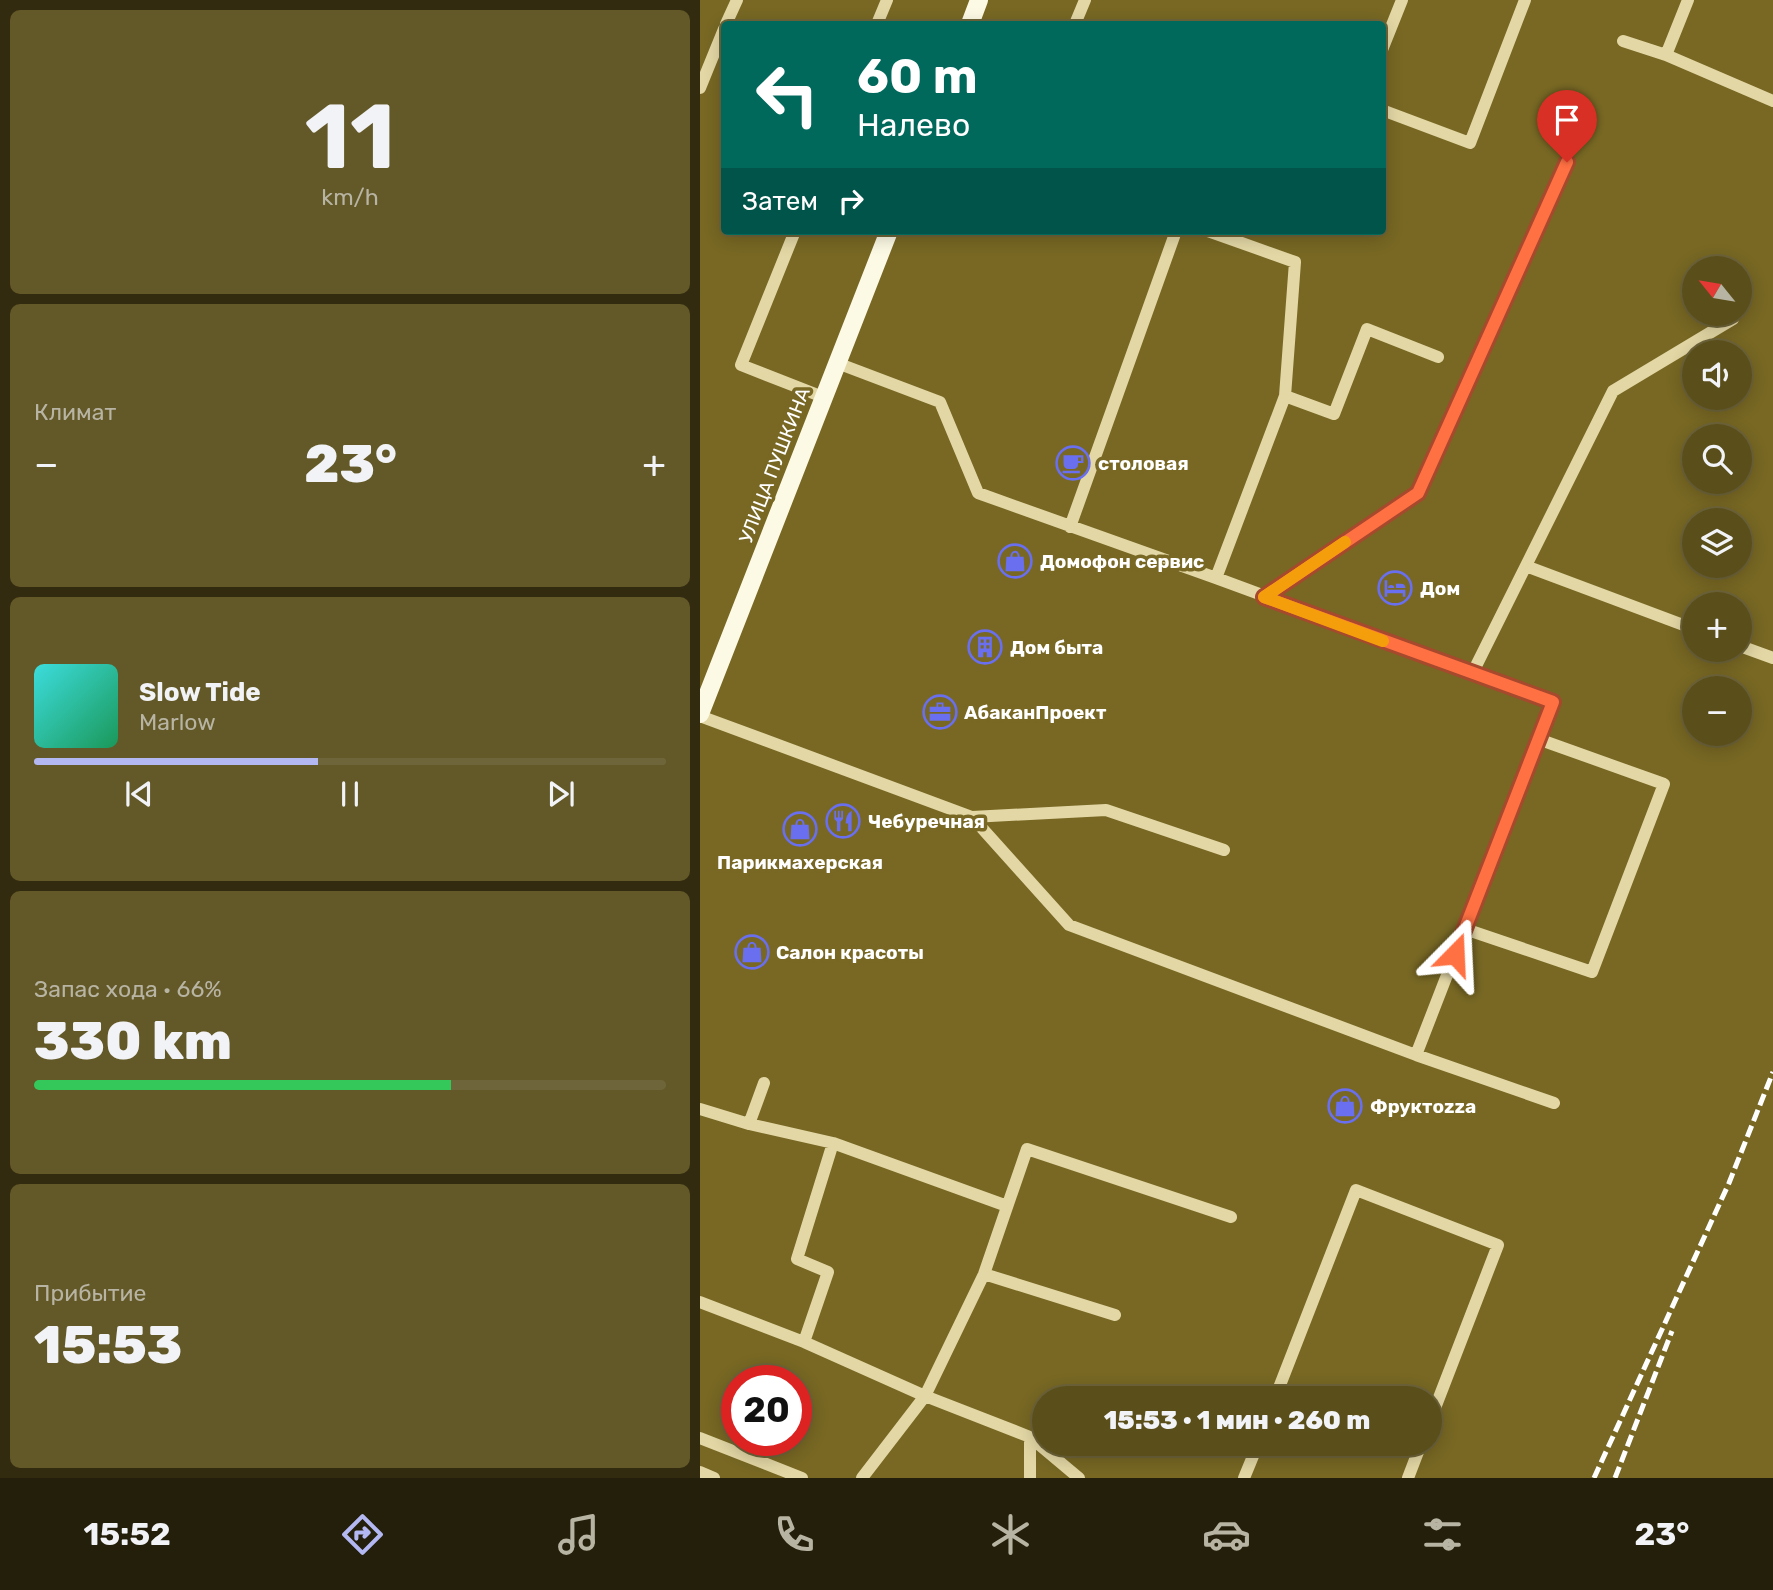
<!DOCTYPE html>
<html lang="ru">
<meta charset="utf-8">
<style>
body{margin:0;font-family:Rubik,sans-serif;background:#635828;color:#f1f3f6;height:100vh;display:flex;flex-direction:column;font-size:26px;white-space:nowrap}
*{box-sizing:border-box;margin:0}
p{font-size:23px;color:#b8b4a3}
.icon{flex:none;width:38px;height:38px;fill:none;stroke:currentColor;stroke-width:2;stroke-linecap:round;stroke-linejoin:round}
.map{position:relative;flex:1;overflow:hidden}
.drawer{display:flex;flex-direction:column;gap:10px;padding:10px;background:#322b0f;width:700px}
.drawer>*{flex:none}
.banner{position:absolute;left:21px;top:21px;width:665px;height:214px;border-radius:7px;box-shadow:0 4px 18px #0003,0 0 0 2px #6f653a;background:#00695c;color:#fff;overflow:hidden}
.needle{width:46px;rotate:300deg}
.tools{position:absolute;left:982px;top:256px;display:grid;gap:14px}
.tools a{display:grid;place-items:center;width:70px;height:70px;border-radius:50%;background:#5a4e1b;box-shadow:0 4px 18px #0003,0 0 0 2px #6f653a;font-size:35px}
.speed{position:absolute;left:21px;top:1365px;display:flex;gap:14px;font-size:35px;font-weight:700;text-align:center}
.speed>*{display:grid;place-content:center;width:91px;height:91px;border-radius:50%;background:#5a4e1b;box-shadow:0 4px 18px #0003,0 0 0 2px #6f653a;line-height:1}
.speed .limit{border:10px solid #d22;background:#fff;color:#111}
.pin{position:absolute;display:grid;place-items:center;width:60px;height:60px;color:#fff;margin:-72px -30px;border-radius:50% 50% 50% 0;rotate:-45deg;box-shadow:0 0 7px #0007}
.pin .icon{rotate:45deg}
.me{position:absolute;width:77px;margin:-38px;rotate:21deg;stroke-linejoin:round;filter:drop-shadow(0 0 5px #0008)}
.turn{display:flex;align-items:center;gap:24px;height:147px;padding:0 21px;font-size:32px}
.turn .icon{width:91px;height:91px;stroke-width:2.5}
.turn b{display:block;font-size:49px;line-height:60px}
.then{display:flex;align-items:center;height:66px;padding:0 21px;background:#0003;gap:14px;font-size:26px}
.big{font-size:52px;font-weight:800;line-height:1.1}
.drawer .card{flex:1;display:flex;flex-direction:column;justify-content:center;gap:10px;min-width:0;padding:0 24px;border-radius:10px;background:#635828}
.drawer .dial{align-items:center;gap:0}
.dial b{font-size:91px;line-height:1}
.song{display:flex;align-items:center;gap:21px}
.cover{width:84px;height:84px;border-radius:10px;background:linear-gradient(135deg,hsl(180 70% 55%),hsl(150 70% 35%))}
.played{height:7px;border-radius:4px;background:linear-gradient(90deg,#b4b8f2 45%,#6f653a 45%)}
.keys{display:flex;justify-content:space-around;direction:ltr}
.heat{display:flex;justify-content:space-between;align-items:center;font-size:38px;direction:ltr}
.charge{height:10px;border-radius:5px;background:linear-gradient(90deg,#34c759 66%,#6f653a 0)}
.trip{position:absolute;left:332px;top:1386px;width:410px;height:70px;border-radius:35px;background:#5a4e1b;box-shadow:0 4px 18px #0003,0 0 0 2px #6f653a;font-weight:800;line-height:70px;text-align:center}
.tabs{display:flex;height:112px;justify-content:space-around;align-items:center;background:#241f0b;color:#b8b4a3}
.tabs .icon{width:49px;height:49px}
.tabs .on{color:#b4b8f2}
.tabs b{font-size:32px;color:#f1f3f6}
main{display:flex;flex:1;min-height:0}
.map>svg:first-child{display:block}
</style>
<main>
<section class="drawer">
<div class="card dial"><b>11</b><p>km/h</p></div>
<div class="card"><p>Климат</p>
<div class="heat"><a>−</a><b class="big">23°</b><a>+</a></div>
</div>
<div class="card">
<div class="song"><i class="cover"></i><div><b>Slow Tide</b><p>Marlow</p></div></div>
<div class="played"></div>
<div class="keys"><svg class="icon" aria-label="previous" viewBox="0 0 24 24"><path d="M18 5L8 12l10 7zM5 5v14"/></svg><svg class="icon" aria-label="pause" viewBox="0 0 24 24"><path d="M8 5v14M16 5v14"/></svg><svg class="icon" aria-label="next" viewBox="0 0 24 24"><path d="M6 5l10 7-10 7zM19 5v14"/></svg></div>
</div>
<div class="card"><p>Запас хода · 66%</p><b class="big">330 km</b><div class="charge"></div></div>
<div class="card"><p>Прибытие</p><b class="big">15:53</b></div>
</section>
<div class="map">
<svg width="1073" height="1478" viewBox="0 0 1073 1478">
<rect width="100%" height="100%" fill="#786824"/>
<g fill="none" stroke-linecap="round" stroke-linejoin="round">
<!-- minor -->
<path stroke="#e3d7a5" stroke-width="12" d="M26 24 37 0
M177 24 187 0
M375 24 385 0
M923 41 966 55 1073 101
M682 50 702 0
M966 55 988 0
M0 88 24 29
M682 110 770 143 825 0
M95 231 41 365 123 397
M508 231 595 262 585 396
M137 363 240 402 278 493 516 578 585 396 634 414 667 329 738 357
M370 527 476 231
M826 566 994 629
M516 578 853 702 716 1055
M564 597 718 493 867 162
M1040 646 1073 658
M772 674 913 391 1033 319
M0 716 272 817 369 925 716 1055 854 1103
M272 817 406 810 524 850
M765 929 892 972 964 784 838 739
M0 1109 49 1124 133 1143 307 1206
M49 1124 64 1083
M284 1274 415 1315
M0 1302 104 1342 225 1396 284 1274 327 1149 531 1217
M104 1342 128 1272 97 1259 133 1143
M575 1398 656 1190 798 1245 730 1421
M0 1438 102 1478
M0 1472 14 1478
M162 1478 225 1396 330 1437 379 1478
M330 1478V1437
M544 1478 558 1444
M708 1478 721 1444"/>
<!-- major -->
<path stroke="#fcf9e4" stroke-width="18" d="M270 24 279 0
M0 714 189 231"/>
<!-- rail -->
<path stroke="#fff" stroke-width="5" stroke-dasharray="12 5" stroke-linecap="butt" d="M894 1478 1029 1183 1073 1072
M915 1478 972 1331"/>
</g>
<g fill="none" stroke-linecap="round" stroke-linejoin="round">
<defs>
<path id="route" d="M755 954 853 702 564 597 718 493 867 162"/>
</defs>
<!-- route casing -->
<use href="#route" stroke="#a6492c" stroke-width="18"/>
<!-- route -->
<use href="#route" stroke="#ff7043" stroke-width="12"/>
<!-- slow -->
<path stroke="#f59e0b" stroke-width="12" d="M645 542 564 597 683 641"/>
</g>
<!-- icons -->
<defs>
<symbol id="cafe-ring" viewBox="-11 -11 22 22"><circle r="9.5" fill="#786824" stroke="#696fee" stroke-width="1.5"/><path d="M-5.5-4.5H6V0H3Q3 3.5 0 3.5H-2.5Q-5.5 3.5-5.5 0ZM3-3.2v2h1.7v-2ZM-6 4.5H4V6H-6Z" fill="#696fee"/></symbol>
<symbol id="shop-ring" viewBox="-11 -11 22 22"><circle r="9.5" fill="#786824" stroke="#696fee" stroke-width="1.5"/><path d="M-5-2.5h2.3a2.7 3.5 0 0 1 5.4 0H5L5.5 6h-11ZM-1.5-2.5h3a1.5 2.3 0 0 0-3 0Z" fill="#696fee"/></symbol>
<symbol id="hotel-ring" viewBox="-11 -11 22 22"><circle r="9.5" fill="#786824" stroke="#696fee" stroke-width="1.5"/><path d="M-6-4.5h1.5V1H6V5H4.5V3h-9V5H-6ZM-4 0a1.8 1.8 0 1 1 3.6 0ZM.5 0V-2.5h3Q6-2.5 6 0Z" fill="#696fee"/></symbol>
<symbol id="building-ring" viewBox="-11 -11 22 22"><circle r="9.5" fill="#786824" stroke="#696fee" stroke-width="1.5"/><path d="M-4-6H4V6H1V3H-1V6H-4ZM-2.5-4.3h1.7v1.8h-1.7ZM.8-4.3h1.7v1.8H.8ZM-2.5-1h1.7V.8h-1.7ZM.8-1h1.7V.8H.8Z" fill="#696fee"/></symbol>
<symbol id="office-ring" viewBox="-11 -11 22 22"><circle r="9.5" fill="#786824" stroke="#696fee" stroke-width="1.5"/><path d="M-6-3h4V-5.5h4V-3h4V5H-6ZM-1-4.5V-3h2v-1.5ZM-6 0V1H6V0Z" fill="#696fee"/></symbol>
<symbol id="restaurant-ring" viewBox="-11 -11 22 22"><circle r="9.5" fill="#786824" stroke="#696fee" stroke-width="1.5"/><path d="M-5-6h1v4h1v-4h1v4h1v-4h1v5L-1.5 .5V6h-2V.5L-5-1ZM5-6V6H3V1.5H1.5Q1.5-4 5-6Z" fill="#696fee"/></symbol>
</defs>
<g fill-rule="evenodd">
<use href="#cafe-ring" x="354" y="444" width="38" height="38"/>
<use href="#shop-ring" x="296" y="542" width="38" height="38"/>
<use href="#hotel-ring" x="676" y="569" width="38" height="38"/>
<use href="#building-ring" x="266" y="628" width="38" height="38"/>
<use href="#office-ring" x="221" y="693" width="38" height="38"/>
<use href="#restaurant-ring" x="124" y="802" width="38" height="38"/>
<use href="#shop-ring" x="81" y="810" width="38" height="38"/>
<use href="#shop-ring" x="33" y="933" width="38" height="38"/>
<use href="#shop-ring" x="626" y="1087" width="38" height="38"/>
</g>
<g text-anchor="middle" stroke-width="7" stroke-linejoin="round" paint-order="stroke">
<!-- poi labels -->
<g font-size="19" font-weight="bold" fill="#fff" stroke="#786824" text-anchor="start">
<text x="398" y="470">столовая</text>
<text x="340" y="568">Домофон сервис</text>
<text x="720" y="595">Дом</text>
<text x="310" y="654">Дом быта</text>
<text x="264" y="719">АбаканПроект</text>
<text x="168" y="828">Чебуречная</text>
<text x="100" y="869" text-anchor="middle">Парикмахерская</text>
<text x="76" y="959">Салон красоты</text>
<text x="670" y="1113">Фруктоzzа</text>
</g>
<!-- street labels -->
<g font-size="19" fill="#fff" stroke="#786824">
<text transform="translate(74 465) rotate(-69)" y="7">УЛИЦА ПУШКИНА</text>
</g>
</g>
</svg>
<div class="tools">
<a><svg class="needle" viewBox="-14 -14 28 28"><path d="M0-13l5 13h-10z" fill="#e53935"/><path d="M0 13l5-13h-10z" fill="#b8b4a3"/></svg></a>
<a><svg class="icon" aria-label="sound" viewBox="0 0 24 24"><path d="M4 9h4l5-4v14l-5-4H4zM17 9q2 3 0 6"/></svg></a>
<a><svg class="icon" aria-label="search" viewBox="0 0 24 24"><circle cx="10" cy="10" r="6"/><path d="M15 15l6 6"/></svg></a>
<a><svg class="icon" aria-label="layers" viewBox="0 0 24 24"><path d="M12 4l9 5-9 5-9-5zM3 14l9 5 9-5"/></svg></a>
<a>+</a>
<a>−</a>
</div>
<div class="speed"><div class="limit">20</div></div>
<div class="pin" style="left:867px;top:162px;background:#d93025"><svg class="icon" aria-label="arrive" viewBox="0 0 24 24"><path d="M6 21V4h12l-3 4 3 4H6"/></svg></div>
<svg class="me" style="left:755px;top:954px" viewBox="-20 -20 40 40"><path d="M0-17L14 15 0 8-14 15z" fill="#ff7043" stroke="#fff" stroke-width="4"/></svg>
<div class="trip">15:53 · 1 мин · 260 m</div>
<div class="banner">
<div class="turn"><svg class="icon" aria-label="left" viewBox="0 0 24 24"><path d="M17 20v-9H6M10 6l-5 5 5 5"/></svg><div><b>60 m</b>Налево</div></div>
<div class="then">Затем<svg class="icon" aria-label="right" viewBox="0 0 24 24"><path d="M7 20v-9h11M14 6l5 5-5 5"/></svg></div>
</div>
</div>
</main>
<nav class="tabs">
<b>15:52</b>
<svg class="icon on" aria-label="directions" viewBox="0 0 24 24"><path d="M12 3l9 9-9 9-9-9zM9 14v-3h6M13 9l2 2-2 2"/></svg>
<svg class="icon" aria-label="music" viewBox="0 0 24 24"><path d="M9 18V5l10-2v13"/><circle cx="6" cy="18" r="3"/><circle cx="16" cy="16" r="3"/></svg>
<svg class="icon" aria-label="phone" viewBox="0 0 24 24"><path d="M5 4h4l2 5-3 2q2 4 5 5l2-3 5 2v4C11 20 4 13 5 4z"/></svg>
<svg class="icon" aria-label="climate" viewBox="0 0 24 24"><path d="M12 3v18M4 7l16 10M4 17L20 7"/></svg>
<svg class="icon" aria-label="car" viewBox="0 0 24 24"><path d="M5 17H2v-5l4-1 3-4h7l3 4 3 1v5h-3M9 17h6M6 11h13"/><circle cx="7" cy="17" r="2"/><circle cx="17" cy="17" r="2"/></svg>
<svg class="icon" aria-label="filters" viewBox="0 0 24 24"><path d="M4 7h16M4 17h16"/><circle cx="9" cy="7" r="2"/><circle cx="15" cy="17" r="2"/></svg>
<b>23°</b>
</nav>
